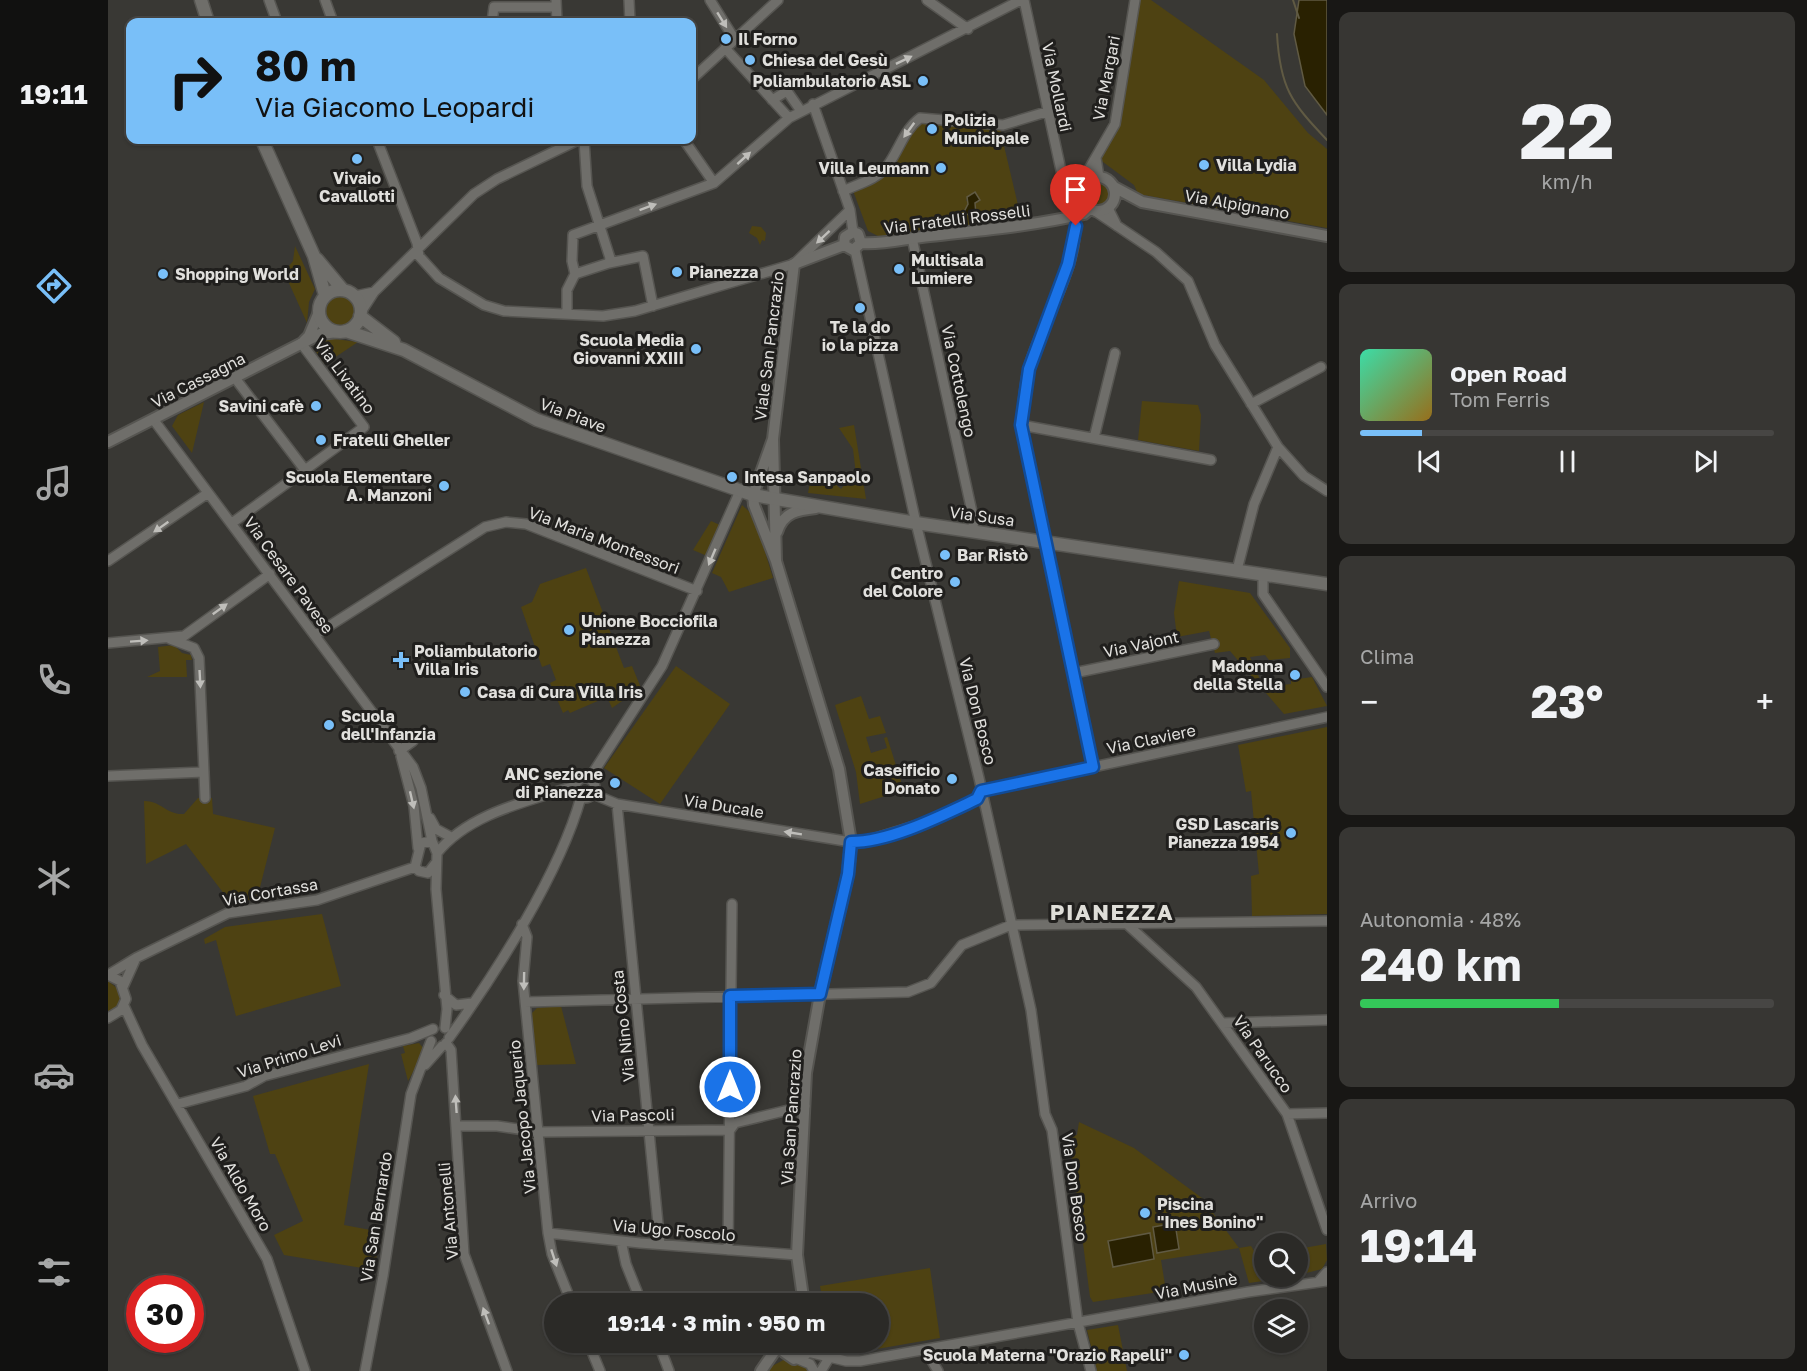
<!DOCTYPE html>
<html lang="it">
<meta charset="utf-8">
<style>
body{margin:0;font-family:"Golos Text",sans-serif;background:#373633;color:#f1f3f6;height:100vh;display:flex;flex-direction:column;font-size:22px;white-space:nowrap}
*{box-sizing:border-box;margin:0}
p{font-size:20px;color:#a6a7a7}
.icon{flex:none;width:33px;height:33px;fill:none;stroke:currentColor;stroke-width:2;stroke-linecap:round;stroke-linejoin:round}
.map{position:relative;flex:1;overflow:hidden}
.drawer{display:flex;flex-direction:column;gap:12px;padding:12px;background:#181715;width:480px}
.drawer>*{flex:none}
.banner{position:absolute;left:18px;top:18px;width:570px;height:126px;border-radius:12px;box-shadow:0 2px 4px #0004,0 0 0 2px #474644;background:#79bff8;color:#111;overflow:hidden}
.tools{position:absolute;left:1146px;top:1233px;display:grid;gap:12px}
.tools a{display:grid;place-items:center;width:54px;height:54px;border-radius:50%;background:#2b2a27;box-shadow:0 2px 4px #0004,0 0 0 2px #474644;font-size:30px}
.speed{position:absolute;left:18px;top:1275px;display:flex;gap:12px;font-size:30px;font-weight:700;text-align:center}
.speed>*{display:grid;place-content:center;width:78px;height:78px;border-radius:50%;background:#2b2a27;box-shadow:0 2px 4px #0004,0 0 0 2px #474644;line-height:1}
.speed .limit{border:9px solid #d22;background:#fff;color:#111}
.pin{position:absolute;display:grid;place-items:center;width:51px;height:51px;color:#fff;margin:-62px -26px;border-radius:50% 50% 50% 0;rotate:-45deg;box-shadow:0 0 6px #0007}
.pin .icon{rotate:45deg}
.me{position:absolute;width:66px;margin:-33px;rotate:0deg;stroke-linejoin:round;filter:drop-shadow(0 0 4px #0008)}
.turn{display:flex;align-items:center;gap:21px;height:126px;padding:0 30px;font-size:27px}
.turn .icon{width:78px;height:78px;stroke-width:2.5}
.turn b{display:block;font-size:42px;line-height:51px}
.big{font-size:45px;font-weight:700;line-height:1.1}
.drawer .widget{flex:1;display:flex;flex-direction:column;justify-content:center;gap:9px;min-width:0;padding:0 21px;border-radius:12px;background:#373633}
.drawer .dial{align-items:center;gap:0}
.dial b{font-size:78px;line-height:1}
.song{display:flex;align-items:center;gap:18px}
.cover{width:72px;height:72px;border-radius:9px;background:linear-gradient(135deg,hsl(160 70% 55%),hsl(40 70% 35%))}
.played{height:6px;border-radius:3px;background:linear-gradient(90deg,#79bff8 15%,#474644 15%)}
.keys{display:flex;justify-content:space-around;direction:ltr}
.heat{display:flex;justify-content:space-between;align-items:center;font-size:33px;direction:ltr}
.charge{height:9px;border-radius:4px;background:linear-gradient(90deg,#34c759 48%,#474644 0)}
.trip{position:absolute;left:436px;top:1293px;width:345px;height:60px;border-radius:30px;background:#2b2a27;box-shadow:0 2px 4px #0004,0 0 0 2px #474644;font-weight:700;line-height:60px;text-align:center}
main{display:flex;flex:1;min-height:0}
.menu{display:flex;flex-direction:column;width:108px;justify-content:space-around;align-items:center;background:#111110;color:#a6a7a7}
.menu .icon{width:42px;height:42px}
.menu .on{color:#79bff8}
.menu b{font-size:27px;color:#f1f3f6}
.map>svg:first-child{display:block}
</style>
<main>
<nav class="menu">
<b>19:11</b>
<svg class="icon on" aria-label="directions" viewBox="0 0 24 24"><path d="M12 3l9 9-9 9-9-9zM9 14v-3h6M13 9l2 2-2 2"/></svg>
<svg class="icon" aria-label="music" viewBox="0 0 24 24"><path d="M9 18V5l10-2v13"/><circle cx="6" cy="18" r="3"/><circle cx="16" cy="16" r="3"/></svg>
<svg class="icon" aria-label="phone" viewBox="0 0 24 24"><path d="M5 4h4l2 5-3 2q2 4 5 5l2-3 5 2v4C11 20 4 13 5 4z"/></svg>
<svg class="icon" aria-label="climate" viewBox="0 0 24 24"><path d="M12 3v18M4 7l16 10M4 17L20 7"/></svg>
<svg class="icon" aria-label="car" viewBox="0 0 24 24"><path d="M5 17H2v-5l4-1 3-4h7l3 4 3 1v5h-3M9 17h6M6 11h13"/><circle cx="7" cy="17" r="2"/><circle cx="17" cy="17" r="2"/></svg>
<svg class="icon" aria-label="filters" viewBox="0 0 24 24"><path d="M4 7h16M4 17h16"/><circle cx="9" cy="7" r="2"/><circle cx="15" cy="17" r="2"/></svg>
</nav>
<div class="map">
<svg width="1219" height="1371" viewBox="0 0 1219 1371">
<rect width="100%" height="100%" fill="#393834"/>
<!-- green -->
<path fill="#4e4212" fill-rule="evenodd" d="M1030 0H1043L1156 80 1200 133 1219 149V228L1030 194 1026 185 991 159 1011 123Z
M813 120 892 129 914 222 770 236 760 231 744 188 771 177ZM867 192 871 202 867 203 868 216 857 214 860 203 858 200Z
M977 194a12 12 0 1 1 24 0a12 12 0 1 1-24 0Z
M644 226 653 227 658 233 657 241 654 240 652 245 649 238 641 233Z
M187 246 207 289 201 302 199 323 176 272 185 261Z
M218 311a14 14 0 1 1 28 0a14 14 0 1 1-28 0Z
M212 337 250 342 217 364 206 349Z
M1034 401 1090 405 1093 415 1091 451 1030 440Z
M96 402 84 453 64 426 70 415Z
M746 425 758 499 700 493 702 483 716 474 733 489 743 477 749 483 745 449 731 428Z
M634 505 646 516 665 578 621 592 613 577 604 573Z
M603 521 612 525 604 558 585 550Z
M478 568 516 668 524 666 533 688 504 708 499 697 462 713 460 710 455 713 442 683 448 680 442 664 434 667 413 607 424 602 432 584Z
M1071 581 1142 593 1182 648V658L1161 660 1157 655 1142 657 1154 684 1172 682 1174 685 1183 684V680L1204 677 1219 706 1176 714 1122 651 1107 653 1101 631 1069 637 1066 613Z
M66 645 74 653 83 655 84 660H78L79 677H39L52 671 50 647Z
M568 666 622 704 552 804 496 768Z
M753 696 761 719 772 716 778 733 758 737 763 753 779 748 776 738 779 737 793 781V791L752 804 748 772 727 705Z
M1219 727V914L1144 916 1143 876 1151 874 1143 791 1138 792 1130 745Z
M90 798H104L105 814 167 828 149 899 123 903 78 844 38 864 36 801C54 801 58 815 76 814Z
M214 914 233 986 128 1016 108 940 97 944 96 939 117 927Z
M0 981 10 989C15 1000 11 1008 0 1013Z
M453 1006 468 1064 428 1065 423 1014 429 1008Z
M311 1043 317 1050 300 1081 293 1054 297 1053 295 1046Z
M261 1064 236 1225 273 1232 266 1270 176 1255 166 1235 195 1221 167 1154H162L145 1096Z
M971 1122 1026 1148 1094 1198 1131 1248 1143 1246 1148 1254 1156 1255V1276L1183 1277 1141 1283 1131 1248 1053 1260 1058 1291 985 1302 982 1297 961 1136 969 1135Z
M1218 1244 1219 1260 1214 1269 1190 1275V1249Z
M822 1268 832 1338 746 1353 729 1352 722 1346 721 1343 771 1342V1304L715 1303 712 1286Z
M1010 1325 1019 1371H989L979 1330Z
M681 1357 706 1371H655Z"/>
<!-- water -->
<path fill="#292101" stroke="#605a43" stroke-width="1.5" d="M1191 0H1219V115L1197 86 1186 34Z
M867 192 872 200 867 203 868 215 865 218 856 212 860 204 859 197Z
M1067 1223 1071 1249 1049 1253 1045 1227Z
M1042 1233 1046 1259 1005 1267 1000 1241Z"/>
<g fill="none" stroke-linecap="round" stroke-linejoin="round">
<!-- stream -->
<path stroke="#605a43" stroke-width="2" d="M1185 0 1191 18
M1169 34C1172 88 1183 102 1219 140"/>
<defs>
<path id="minor" d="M161 0 169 22
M217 0 225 22
M448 0 449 22
M521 0 522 22
M602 0 627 40
M819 0 860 29
M916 0 956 184 972 195
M384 22 386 7H448
M617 48 681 118
M584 79 670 0
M664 100 679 91 693 111
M705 104 742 210 745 232
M269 140 309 243 311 256 331 278 376 305 396 311 495 316 527 311 686 264 742 210
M576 140 606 183
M988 158 991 177
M956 179 976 183
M979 180 981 169 1007 124 1027 0
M735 191C750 184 770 179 780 165 792 148 796 130 812 118L895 125 938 112
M1000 208 1009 226
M987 211 1048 252 1080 281 1107 345 1170 447 1196 476 1219 491
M966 212C976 262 932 323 920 370 916 388 915 407 913 425L985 767
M804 238 866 521 864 531
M747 250 808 523 871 778 923 1010 937 1114 944 1130 970 1323 983 1371
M501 263 535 256 545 306
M467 274 464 261 465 235 606 183 681 118 913 0
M247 296 266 292
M253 312 266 292 366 194 389 179 470 140
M459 313V290L467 274 501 263 502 258 479 186 476 140
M127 378 197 470
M1143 404 1213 367
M45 419 305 767 313 788 324 841
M913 425 1103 460
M986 438 1007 353
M124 523 256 427 193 343
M0 561 100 493
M1129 570 1146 504 1170 447
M1155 575V594L1219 687
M207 635 377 527 398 522 418 524 589 591
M0 643 76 636 162 574
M966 673 1106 644
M291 751 305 741
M293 756 306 806 310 848
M96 772 97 798
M0 776 96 772 91 658 86 648 62 639
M467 788a10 10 0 1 1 20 0a10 10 0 1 1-20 0Z
M481 779 554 666 632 491
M485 794 509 804 743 842H755L813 824 869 799 873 791 1219 717
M509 804 552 1244
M322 818 328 829 341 836
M329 853C361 813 421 801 467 786
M327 864 320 873 311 871 307 867 313 843 324 841 329 853 328 889 339 1009 337 1028
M414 924 419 937 415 981 440 1233 444 1254 464 1304
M1020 925 1088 987 1179 1114 1219 1230
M0 975 28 958 120 913 209 900 307 867
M0 975 12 981 18 999 13 1010 0 1018
M15 987 28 958
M336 995 348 1005 364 1003
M417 1002 800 992 823 983 854 945 903 925 1219 921
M16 1006 34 1045 159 1259 197 1371
M1115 1023 1219 1020
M341 1038C388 973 452 873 473 797
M338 1043 343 1050 356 1254 399 1371
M317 1065 334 1046
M70 1104 138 1086 156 1076 303 1038 325 1029
M1179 1114 1219 1113
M349 1126H389L431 1132 622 1130 627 1123 697 1106
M440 1233 532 1243 689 1255
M513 1241 518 1264 534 1304
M620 1250 624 904
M1211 1281 1219 1272
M480 1342 492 1371
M550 1342 561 1371
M818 1351 830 1371
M700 1352 738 1361H752L1140 1292 1219 1281
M690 1359 702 1364 706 1371
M257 1371 275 1276 303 1094 323 1041
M713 1371 721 1358"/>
<path id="tertiary" d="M973 194a17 17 0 1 1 34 0a17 17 0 1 1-34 0Z
M1006 187 1034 202 1219 236
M753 243C776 245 799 238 822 236 874 230 925 226 976 214L982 209
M736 245 737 237 745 232 750 234 753 243
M736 245 745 250 753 243
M196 341 201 336 211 312
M665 439 645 495 646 505 668 561 731 769 743 842 740 874 712 994 698 1073 689 1255 696 1304
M0 442 212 334 230 332
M669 532C675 512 690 510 708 508
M668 560 665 439 686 264 736 245
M674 1342 676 1352 686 1359 698 1354 702 1342
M653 1371 673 1342"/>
<path id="secondary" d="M93 0 100 22
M154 140 206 256 217 295
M209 259 235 290
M211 311a21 21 0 1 1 42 0a21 21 0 1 1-42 0Z
M252 316 286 342
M238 331 296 350 429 420 645 495 808 523 1219 584"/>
</defs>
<!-- minor casing -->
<use href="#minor" stroke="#565551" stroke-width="12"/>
<!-- tertiary casing -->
<use href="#tertiary" stroke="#565551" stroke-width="14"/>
<!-- secondary casing -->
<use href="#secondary" stroke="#565551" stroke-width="15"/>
<!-- minor -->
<use href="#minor" stroke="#6f6e6a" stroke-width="9"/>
<!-- tertiary -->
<use href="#tertiary" stroke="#6f6e6a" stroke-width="10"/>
<!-- secondary -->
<use href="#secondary" stroke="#6f6e6a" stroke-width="12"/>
</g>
<!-- one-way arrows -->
<defs><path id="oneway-solid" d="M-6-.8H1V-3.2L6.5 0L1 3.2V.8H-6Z" transform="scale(1.5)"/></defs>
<g fill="#bfbeba">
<use href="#oneway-solid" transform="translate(614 20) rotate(58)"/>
<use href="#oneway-solid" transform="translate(796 60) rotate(-26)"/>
<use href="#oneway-solid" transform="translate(801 130) rotate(126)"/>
<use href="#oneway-solid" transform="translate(636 158) rotate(-42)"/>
<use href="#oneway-solid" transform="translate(540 207) rotate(-20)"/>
<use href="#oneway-solid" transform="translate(715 237) rotate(137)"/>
<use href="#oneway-solid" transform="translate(53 527) rotate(145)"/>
<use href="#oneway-solid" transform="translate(604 557) rotate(113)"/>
<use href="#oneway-solid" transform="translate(112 609) rotate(-36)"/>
<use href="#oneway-solid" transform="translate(31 641) rotate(-4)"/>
<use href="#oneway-solid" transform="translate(92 679) rotate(87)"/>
<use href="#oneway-solid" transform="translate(304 800) rotate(77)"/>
<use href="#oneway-solid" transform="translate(685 833) rotate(-171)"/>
<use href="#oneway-solid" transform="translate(416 981) rotate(91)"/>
<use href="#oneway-solid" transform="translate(348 1104) rotate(-94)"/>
<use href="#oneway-solid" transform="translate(446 1258) rotate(72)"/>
<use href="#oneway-solid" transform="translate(378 1316) rotate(-110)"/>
</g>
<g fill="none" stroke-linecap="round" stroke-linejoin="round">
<defs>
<path id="route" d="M622 1087V996L712 994 740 874 743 842C782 842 833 816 869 799L873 791 985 767 913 425 921 369 960 264 968 226"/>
</defs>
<!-- route casing -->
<use href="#route" stroke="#114b97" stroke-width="15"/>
<!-- route -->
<use href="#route" stroke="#1a73e8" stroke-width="10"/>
</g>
<!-- markers -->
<g fill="#79bff8" stroke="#201f1d" stroke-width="2">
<circle cx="618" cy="39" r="6"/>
<circle cx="642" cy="60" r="6"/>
<circle cx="815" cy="81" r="6"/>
<circle cx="824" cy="129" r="6"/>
<circle cx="249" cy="159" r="6"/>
<circle cx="1096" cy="165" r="6"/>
<circle cx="833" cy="168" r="6"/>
<circle cx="791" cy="269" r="6"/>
<circle cx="569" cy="272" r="6"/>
<circle cx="55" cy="274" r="6"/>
<circle cx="752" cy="308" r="6"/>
<circle cx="588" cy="349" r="6"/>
<circle cx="208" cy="406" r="6"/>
<circle cx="213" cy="440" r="6"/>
<circle cx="624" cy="477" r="6"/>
<circle cx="336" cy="486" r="6"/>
<circle cx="837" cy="555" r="6"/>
<circle cx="847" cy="582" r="6"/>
<circle cx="461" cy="630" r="6"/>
<path d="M290 651h6v6h6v6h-6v6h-6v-6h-6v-6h6z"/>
<circle cx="1187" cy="675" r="6"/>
<circle cx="357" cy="692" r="6"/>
<circle cx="221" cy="725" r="6"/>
<circle cx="844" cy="779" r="6"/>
<circle cx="507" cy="783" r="6"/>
<circle cx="1183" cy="833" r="6"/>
<circle cx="1037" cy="1213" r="6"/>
<circle cx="1076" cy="1355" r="6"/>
</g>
<g text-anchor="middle" stroke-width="6" stroke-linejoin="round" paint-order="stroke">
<!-- poi labels -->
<g font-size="16" font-weight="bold" fill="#e1e0dd" stroke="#201f1d" text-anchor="start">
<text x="630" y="45">Il Forno</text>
<text x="654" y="66">Chiesa del Gesù</text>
<text x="803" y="87" text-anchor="end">Poliambulatorio ASL</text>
<text x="836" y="126">Polizia<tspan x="836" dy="18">Municipale</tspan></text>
<text x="1108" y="171">Villa Lydia</text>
<text x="821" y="174" text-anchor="end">Villa Leumann</text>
<text x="249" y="184" text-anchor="middle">Vivaio<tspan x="249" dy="18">Cavallotti</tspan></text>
<text x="803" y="266">Multisala<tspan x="803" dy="18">Lumiere</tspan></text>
<text x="581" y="278">Pianezza</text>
<text x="67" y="280">Shopping World</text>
<text x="752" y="333" text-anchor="middle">Te la do<tspan x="752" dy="18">io la pizza</tspan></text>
<text x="576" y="346" text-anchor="end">Scuola Media<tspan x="576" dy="18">Giovanni XXIII</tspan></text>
<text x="196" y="412" text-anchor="end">Savini cafè</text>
<text x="225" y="446">Fratelli Gheller</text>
<text x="324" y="483" text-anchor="end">Scuola Elementare<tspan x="324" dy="18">A. Manzoni</tspan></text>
<text x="636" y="483">Intesa Sanpaolo</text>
<text x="849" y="561">Bar Ristò</text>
<text x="835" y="579" text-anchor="end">Centro<tspan x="835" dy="18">del Colore</tspan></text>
<text x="473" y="627">Unione Bocciofila<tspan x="473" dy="18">Pianezza</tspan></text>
<text x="306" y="657">Poliambulatorio<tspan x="306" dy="18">Villa Iris</tspan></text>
<text x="1175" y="672" text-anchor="end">Madonna<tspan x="1175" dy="18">della Stella</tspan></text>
<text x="369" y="698">Casa di Cura Villa Iris</text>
<text x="233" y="722">Scuola<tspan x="233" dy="18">dell'Infanzia</tspan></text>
<text x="832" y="776" text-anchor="end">Caseificio<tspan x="832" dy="18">Donato</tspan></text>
<text x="495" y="780" text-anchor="end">ANC sezione<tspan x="495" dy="18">di Pianezza</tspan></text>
<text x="1171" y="830" text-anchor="end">GSD Lascaris<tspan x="1171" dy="18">Pianezza 1954</tspan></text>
<text x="1049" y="1210">Piscina<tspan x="1049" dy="18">"Ines Bonino"</tspan></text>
<text x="1064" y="1361" text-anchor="end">Scuola Materna "Orazio Rapelli"</text>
</g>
<!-- street labels -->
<g font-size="16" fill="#e1e0dd" stroke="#201f1d">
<text transform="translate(998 78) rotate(-79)" y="6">Via Margari</text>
<text transform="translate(949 87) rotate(78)" y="6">Via Mollardi</text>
<text transform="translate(1129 204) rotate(10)" y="6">Via Alpignano</text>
<text transform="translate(849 219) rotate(-7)" y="6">Via Fratelli Rosselli</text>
<text transform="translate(661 346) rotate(-83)" y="6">Viale San Pancrazio</text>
<text transform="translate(237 376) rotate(53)" y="6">Via Livatino</text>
<text transform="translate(90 380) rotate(-27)" y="6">Via Cassagna</text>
<text transform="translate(851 381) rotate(78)" y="6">Via Cottolengo</text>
<text transform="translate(465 415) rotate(21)" y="6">Via Piave</text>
<text transform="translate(874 516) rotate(8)" y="6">Via Susa</text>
<text transform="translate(496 540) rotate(21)" y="6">Via Maria Montessori</text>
<text transform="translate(181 575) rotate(54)" y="6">Via Cesare Pavese</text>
<text transform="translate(1033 644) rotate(-12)" y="6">Via Vajont</text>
<text transform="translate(870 711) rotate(76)" y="6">Via Don Bosco</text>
<text transform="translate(1043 739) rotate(-12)" y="6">Via Claviere</text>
<text transform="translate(616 806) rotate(9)" y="6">Via Ducale</text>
<text transform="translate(162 892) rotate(-10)" y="6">Via Cortassa</text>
<text transform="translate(515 1026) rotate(-96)" y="6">Via Nino Costa</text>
<text transform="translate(1155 1054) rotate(55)" y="6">Via Parucco</text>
<text transform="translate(181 1056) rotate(-18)" y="6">Via Primo Levi</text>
<text transform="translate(525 1115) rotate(-1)" y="6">Via Pascoli</text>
<text transform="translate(414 1117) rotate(-96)" y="6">Via Jacopo Jaquerio</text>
<text transform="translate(683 1117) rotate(-86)" y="6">Via San Pancrazio</text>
<text transform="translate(133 1184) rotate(60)" y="6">Via Aldo Moro</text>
<text transform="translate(967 1187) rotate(82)" y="6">Via Don Bosco</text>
<text transform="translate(340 1211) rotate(-95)" y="6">Via Antonelli</text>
<text transform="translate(268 1217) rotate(-81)" y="6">Via San Bernardo</text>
<text transform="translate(566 1230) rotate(5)" y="6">Via Ugo Foscolo</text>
<text transform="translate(1088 1286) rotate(-11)" y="6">Via Musinè</text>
</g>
<!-- district labels -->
<g font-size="22" font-weight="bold" letter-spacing="1.5" fill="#dfded8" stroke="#201f1d">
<text x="1004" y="920">PIANEZZA</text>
</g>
</g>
</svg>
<div class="tools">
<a><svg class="icon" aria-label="search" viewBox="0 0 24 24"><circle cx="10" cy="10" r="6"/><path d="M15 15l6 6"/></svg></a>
<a><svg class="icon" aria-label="layers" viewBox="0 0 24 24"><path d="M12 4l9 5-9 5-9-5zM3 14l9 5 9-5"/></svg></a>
</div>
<div class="speed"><div class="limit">30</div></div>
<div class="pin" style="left:968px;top:226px;background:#d93025"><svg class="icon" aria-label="arrive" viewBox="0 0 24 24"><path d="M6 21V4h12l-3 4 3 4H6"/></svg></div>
<svg class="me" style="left:622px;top:1087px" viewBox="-20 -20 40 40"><circle r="17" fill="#1a73e8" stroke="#fff" stroke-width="3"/><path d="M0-11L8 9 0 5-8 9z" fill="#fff"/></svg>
<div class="trip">19:14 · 3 min · 950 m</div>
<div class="banner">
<div class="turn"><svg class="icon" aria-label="right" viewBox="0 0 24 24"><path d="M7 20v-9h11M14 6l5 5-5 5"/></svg><div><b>80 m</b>Via Giacomo Leopardi</div></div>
</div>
</div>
<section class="drawer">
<div class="widget dial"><b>22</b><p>km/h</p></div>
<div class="widget">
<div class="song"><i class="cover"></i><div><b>Open Road</b><p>Tom Ferris</p></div></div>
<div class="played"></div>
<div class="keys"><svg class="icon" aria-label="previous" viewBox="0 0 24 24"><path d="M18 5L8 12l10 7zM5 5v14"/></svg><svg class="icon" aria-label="pause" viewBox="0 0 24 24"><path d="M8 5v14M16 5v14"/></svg><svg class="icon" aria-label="next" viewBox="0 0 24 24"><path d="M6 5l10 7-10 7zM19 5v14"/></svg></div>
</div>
<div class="widget"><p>Clima</p>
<div class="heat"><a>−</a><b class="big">23°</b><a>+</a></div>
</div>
<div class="widget"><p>Autonomia · 48%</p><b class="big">240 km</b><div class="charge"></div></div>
<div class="widget"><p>Arrivo</p><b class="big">19:14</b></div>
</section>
</main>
